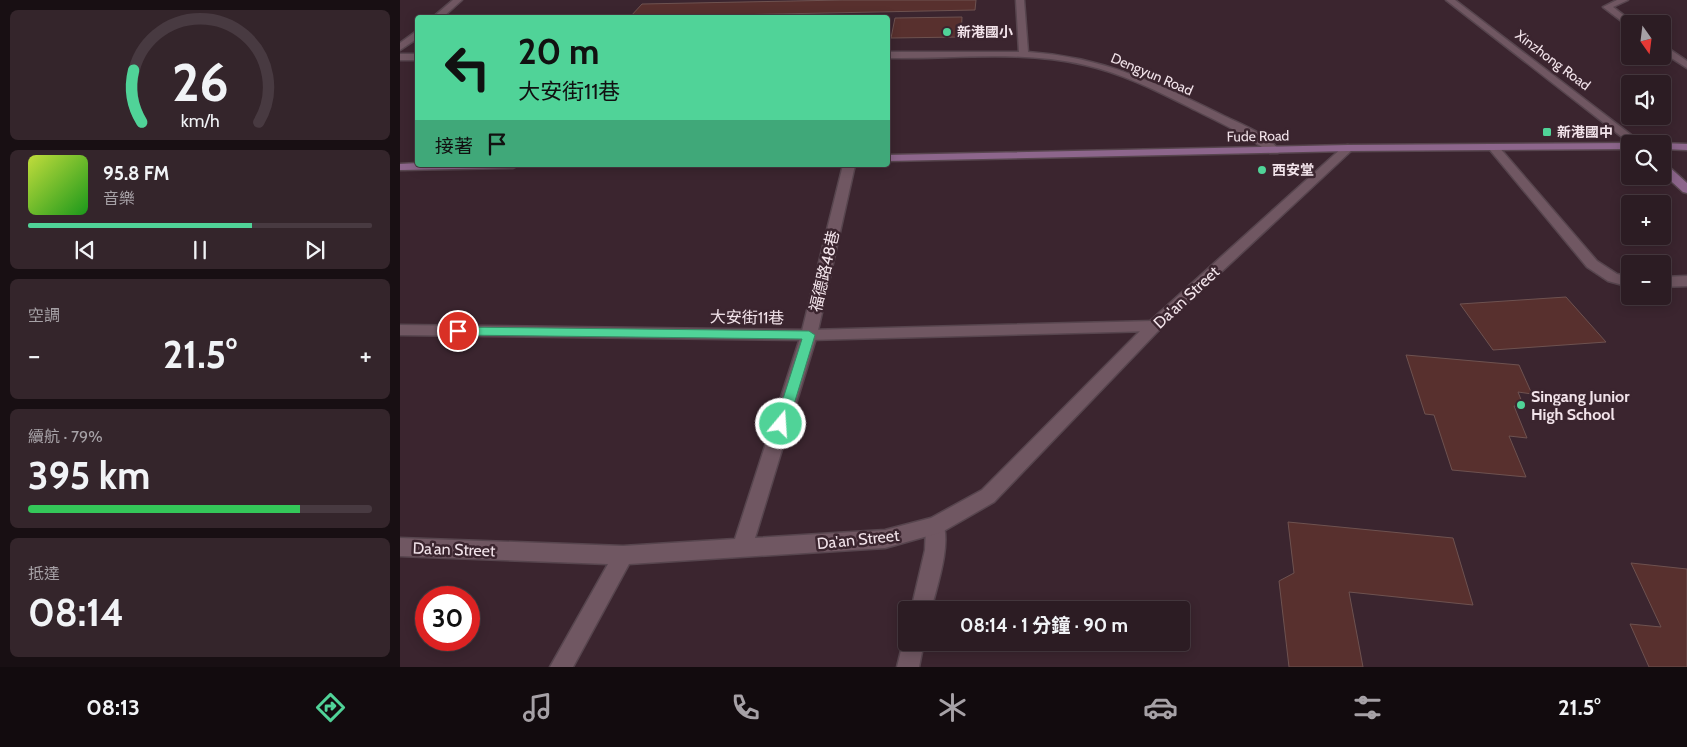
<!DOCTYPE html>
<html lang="zh-TW">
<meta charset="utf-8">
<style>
body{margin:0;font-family:Cabin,"Noto Sans TC",sans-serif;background:#34252b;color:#f1f3f6;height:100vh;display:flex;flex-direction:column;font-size:19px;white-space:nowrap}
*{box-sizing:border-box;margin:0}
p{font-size:16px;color:#a6a1a6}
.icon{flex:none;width:28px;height:28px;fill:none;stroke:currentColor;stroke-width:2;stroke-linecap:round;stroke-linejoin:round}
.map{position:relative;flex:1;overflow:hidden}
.side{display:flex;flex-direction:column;gap:10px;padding:10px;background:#180f13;width:400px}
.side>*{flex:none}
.hud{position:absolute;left:15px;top:15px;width:475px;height:152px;border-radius:5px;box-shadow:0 2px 12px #0003,0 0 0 1px #483a41;background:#50d398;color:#111;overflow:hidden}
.needle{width:32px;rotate:166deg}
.controls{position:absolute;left:1221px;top:15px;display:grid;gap:10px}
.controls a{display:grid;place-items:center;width:50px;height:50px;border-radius:5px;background:#2c1c23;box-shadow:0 2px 12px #0003,0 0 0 1px #483a41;font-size:25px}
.speed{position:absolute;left:15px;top:586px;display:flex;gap:10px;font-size:25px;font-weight:700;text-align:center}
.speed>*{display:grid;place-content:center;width:65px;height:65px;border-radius:50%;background:#2c1c23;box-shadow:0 2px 12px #0003,0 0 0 1px #483a41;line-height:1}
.speed .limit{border:8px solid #d22;background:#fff;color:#111}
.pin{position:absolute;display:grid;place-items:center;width:42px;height:42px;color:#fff;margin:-21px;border:2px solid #fff;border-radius:50%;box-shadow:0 1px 5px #0007}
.me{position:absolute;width:55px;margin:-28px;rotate:18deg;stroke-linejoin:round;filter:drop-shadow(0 0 4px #0008)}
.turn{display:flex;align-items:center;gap:18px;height:105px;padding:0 20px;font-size:22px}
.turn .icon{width:65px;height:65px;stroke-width:2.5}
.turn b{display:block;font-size:35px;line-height:42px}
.then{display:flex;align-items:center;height:48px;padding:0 20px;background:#0003;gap:10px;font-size:19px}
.big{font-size:38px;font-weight:700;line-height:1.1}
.side .tile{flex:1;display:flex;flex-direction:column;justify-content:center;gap:8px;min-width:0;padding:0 18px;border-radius:8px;background:#34252b}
.side .dial{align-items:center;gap:0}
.dial svg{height:130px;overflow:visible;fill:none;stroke:#483a41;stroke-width:7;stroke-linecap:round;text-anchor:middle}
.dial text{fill:#f1f3f6;stroke:none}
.song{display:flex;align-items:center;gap:15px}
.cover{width:60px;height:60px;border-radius:8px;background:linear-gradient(135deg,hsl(70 70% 55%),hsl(120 70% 35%))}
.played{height:5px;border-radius:2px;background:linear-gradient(90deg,#50d398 65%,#483a41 65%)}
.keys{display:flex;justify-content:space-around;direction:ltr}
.heat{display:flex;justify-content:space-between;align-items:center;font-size:28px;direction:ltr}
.charge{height:8px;border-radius:4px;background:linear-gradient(90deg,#34c759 79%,#483a41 0)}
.trip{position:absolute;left:498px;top:601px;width:292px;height:50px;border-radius:5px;background:#2c1c23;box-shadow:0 2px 12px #0003,0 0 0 1px #483a41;font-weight:700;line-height:50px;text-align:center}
.tabs{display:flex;height:80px;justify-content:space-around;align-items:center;background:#120b0e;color:#a6a1a6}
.tabs .icon{width:35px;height:35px}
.tabs .selected{color:#50d398}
.tabs b{font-size:22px;color:#f1f3f6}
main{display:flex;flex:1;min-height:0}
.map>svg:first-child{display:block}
</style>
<main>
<section class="side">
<div class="tile dial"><svg viewBox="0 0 100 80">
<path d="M14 69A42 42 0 1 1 86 69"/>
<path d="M14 69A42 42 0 0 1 9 37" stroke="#50d398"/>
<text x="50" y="56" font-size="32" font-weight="700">26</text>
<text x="50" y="72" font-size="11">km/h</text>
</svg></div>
<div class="tile">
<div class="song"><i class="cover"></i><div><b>95.8 FM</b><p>音樂</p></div></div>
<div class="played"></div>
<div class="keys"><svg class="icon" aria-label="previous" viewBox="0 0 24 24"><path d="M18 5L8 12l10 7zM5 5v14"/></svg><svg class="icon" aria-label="pause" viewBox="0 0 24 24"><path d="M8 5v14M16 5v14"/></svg><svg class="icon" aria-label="next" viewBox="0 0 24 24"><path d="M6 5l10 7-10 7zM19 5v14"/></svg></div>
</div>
<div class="tile"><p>空調</p>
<div class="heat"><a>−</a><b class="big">21.5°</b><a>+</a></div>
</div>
<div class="tile"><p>續航 · 79%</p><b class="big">395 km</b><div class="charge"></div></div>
<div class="tile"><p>抵達</p><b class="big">08:14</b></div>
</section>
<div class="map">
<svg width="1287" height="667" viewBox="0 0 1287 667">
<rect width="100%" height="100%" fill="#3b252f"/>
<!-- building -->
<path fill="#58302e" stroke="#6e5250" d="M443 0H576L575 10 230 17 242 4Z
M562 17 561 37 491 38 495 18Z
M1166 297 1206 342 1093 350 1060 304Z
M1006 355 1119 365 1132 394 1118 392 1124 407 1114 406 1127 438 1109 436 1126 477 1052 470 1034 415 1025 414Z
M888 522 1053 538 1073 605 949 592 963 667H889L879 581 894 573Z
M1231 563 1287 569V667H1249L1230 624 1261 627Z"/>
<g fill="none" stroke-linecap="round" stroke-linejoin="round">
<defs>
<path id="lane" d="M1217 0H1228L1213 7 1235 24 1228 26 1203 7Z
M1262 44 1287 61V68L1262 52Z
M1094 145 1098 146 1197 261 1217 274 1230 277V287L1208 281 1187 267 1090 150 1088 148Z
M1287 276V286L1262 287V277Z
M754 321 759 322 761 326 759 330 754 331 409 340 0 335V325L409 330Z
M535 517 542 520C552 543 537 586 531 610H511L525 550 526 526 528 520Z
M505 634 506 642H524L519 667H497Z"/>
<path id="street" d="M53 0H62L42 18H32Z
M616 0H624L628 52C703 57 757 83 822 115 842 125 866 133 880 151L878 153H870C846 134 819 122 791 108 757 91 722 73 685 65 620 50 553 59 488 58V52H619Z
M1046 0H1055L1243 144H1231Z
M18 30V38L0 50V43Z
M0 54H18V60H0Z
M948 145 954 148 952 150 759 330 594 502 542 532 485 548 229 564 173 667H150L208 564 0 556V538L223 546 335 539 401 335 443 165H455L417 335 355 538 485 530 531 518 582 490 749 322 944 146Z"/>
<path id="secondary" d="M1230 143 1234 144H1230V149L948 151 488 161V155L948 145Z
M1262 143 1287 144V150L1262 149V144H1258Z
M18 163V165H119L113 168 0 170V164Z
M1262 163 1266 164 1287 183V193L1283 192 1262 173Z"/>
</defs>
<!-- lane casing -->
<use href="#lane" stroke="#57454e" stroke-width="3"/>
<!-- street casing -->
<use href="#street" stroke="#57454e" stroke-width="3"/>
<!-- secondary casing -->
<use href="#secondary" stroke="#57454e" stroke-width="3"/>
<!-- lane -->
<use href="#lane" fill="#705762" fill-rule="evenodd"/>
<!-- street -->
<use href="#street" fill="#705762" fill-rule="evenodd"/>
<!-- secondary -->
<use href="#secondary" fill="#8d668c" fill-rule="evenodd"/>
</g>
<!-- route -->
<path fill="#50d398" stroke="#348963" d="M58 327 409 331 415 335 388 424 386 428 381 429 377 428 375 424 402 339 58 335 53 331Z"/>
<!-- markers -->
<g fill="#50d398" stroke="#3b252f" stroke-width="2">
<circle cx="547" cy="32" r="5"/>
<rect x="1142" y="127" width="10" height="10" rx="2.5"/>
<circle cx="862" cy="170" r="5"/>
<circle cx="1121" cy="405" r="5"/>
</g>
<g text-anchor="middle" stroke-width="5" stroke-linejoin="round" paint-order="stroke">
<!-- far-poi labels -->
<g font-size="14" font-weight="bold" fill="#f2e3ea" stroke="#3b252f" text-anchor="start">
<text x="557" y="37">新港國小</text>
<text x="1157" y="137">新港國中</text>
<text x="872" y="175">西安堂</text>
</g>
<!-- far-street labels -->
<g font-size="14" fill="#f2e3ea" stroke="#3b252f">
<text transform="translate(1153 60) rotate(37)" y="5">Xinzhong Road</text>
<text transform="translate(752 74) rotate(23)" y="5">Dengyun Road</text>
<text transform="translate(858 136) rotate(-1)" y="5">Fude Road</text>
</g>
<!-- street labels -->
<g font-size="16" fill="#f2e3ea" stroke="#3b252f">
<text transform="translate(424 271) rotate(-77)" y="6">福德路48巷</text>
<text transform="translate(786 297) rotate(-43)" y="6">Da'an Street</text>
<text transform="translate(347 317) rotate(1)" y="6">大安街11巷</text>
<text transform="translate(458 539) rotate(-6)" y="6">Da'an Street</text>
<text transform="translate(54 549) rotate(2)" y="6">Da'an Street</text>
</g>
<!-- poi labels -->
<g font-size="16" font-weight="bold" fill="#f2e3ea" stroke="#3b252f" text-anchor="start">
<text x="1131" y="402">Singang Junior<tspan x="1131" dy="18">High School</tspan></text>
</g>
</g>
</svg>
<div class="controls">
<a><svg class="needle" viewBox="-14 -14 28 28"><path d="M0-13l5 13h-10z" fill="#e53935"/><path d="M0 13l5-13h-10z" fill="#a6a1a6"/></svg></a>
<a><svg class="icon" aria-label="sound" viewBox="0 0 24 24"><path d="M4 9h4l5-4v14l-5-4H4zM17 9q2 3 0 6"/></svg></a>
<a><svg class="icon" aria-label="search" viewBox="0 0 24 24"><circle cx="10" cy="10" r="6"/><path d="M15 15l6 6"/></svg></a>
<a>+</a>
<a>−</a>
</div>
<div class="speed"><div class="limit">30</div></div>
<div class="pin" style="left:58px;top:331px;background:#d93025"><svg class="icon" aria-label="arrive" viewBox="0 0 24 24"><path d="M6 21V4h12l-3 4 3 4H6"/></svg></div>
<svg class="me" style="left:381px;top:424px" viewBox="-20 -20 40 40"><circle r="17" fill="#50d398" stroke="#fff" stroke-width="3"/><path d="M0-11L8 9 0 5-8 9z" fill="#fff"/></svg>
<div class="trip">08:14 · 1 分鐘 · 90 m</div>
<div class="hud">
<div class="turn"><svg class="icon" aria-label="left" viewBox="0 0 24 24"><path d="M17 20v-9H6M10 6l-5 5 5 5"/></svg><div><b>20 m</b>大安街11巷</div></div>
<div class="then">接著<svg class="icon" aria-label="arrive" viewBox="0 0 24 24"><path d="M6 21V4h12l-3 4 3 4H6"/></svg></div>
</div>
</div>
</main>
<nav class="tabs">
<b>08:13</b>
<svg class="icon selected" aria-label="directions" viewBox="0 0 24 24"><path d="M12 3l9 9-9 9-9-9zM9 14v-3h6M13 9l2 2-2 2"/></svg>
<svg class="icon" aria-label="music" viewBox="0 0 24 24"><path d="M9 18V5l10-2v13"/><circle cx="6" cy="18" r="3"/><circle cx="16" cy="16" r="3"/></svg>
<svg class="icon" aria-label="phone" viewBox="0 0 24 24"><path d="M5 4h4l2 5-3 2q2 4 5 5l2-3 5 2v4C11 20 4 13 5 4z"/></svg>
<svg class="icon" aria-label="climate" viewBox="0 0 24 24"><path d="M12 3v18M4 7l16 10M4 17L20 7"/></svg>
<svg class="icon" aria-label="car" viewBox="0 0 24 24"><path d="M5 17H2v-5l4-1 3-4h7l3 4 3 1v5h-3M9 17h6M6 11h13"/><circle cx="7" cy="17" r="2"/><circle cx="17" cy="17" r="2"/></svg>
<svg class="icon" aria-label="filters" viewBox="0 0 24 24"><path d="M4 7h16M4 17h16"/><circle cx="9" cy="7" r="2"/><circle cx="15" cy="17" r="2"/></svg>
<b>21.5°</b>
</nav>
